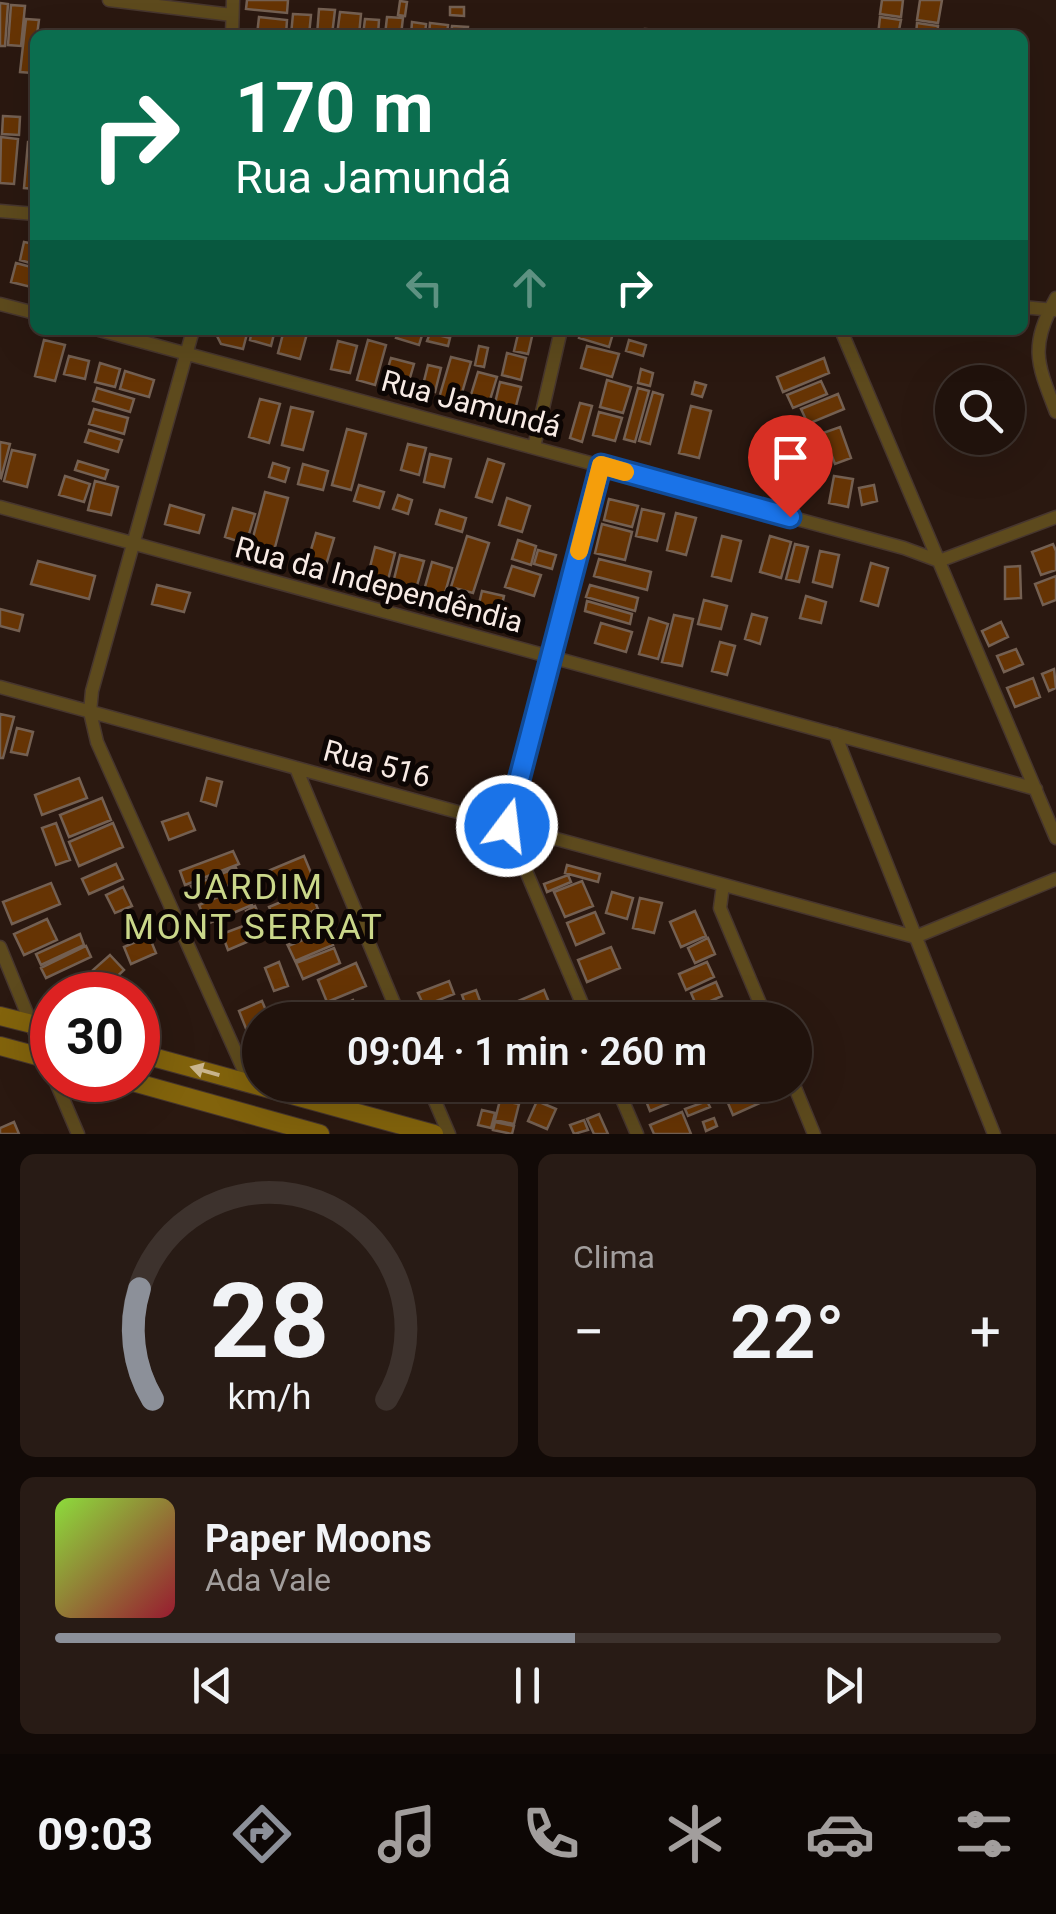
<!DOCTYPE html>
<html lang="pt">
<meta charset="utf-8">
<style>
body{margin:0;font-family:Roboto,sans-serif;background:#281b15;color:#f1f3f6;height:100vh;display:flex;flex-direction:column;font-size:38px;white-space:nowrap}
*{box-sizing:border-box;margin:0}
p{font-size:32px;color:#a29e9d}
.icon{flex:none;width:55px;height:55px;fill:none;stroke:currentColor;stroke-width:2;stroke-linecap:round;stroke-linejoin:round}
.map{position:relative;height:1134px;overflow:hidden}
.details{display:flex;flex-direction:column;gap:20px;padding:20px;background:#120a07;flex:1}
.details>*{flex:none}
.top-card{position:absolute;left:30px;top:30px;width:998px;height:305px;border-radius:15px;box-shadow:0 10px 40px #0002,0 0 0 2px #3d322d;background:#0b6e4f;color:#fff;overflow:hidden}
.buttons{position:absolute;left:935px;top:365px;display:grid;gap:20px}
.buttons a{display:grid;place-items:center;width:90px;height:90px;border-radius:50%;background:#20120c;box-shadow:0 10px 40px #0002,0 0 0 2px #3d322d;font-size:50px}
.speed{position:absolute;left:30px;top:972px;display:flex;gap:20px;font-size:50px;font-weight:700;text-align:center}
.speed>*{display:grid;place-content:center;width:130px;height:130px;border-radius:50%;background:#20120c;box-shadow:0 10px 40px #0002,0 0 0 2px #3d322d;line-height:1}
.speed .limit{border:15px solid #d22;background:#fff;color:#111}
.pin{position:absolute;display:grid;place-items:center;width:85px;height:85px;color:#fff;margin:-102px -42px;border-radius:50% 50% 50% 0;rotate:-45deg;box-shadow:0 0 10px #0007}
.pin .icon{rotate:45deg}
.me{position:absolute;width:110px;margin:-55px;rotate:15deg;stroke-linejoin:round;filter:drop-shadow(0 0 8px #0008)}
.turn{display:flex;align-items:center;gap:35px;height:210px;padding:0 40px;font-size:45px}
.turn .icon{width:130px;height:130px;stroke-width:2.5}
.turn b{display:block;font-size:70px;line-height:85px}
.lanes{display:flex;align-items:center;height:95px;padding:0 40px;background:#0003;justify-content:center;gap:50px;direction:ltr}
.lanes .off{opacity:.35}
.big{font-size:75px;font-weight:600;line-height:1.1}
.details .card{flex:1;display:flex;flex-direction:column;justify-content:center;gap:15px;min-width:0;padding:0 35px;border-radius:15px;background:#281b15}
.details .dial{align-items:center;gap:0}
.dial svg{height:260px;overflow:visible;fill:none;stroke:#3d322d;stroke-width:7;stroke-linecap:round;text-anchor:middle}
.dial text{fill:#f1f3f6;stroke:none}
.song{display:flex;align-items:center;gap:30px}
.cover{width:120px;height:120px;border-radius:15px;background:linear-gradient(135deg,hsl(90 70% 55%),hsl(350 70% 35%))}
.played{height:10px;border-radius:5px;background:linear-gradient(90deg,#8c9099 55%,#3d322d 55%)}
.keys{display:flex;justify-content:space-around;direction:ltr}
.heat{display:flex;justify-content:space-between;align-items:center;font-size:55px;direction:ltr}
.details .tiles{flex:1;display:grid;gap:20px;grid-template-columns:1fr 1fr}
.card:last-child{grid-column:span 2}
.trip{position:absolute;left:242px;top:1002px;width:570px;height:100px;border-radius:50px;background:#20120c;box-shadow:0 10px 40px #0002,0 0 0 2px #3d322d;font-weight:600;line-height:100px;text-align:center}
.dock{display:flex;height:160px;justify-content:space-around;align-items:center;background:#0d0705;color:#a29e9d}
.dock .icon{width:70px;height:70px}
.dock .selected{color:#8c9099}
.dock b{font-size:45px;color:#f1f3f6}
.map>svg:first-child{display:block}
</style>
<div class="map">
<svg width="1056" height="1134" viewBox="0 0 1056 1134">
<rect width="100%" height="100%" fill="#2a1810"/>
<!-- building -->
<path fill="#663404" stroke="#746052" stroke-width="2.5" d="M247 0H288L287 13 246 9Z
M882 0H903L901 17 880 14Z
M920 0H942L938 23 917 20Z
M400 1 407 2 405 16 398 15Z
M0 3 8 4 5 46H0Z
M11 5 25 6 21 46 8 45Z
M450 7H464V16L450 15Z
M319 9 335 10 332 35H317Z
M340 12 361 14 359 35H337Z
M293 14 311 15 309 35H291Z
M259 17 287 20 286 35H257Z
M387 17 403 18 401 35H385Z
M880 17 901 20 898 35H878Z
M26 19 39 20 37 35H35L32 73 20 72Z
M365 19 379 20 378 35H363Z
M412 22 426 24 425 35H411Z
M430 23 448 25 447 35H429Z
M917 23 938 26 937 35H916Z
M452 26 468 27 467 35H451Z
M645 29 671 31V35H645Z
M3 116 20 117 19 135 2 134Z
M1 137 18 139 14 184 0 183Z
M28 142H35V189L24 188Z
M24 242 35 244 34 264 20 260Z
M16 263 35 268V288L11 282Z
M214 330H248L243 349 221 344Z
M252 330H275L271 346 250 340Z
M284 330H308L300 359 278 353Z
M399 330 423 332 419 345 396 338Z
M519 330 533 332 528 354 514 351Z
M581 330H614L609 347 579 338Z
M430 333 450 338 448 346 427 341Z
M44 340 65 345 55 381 35 376Z
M368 340 386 345 375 385 357 380Z
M629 340 646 345 643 356 626 351Z
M338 341 357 346 350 373 331 369Z
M479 346 488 348 484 367 475 365Z
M587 346 619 354 612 377 581 368Z
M507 353 526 358 521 380 502 375Z
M69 356 89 361 85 379 64 374Z
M451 357 471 362 459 403 439 398Z
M391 358 414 364 405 395 382 388Z
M824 358 829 373 783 392 777 377Z
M100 363 120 369 115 387 95 382Z
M428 365 441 368 435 392 422 389Z
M641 369 653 373 650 386 638 383Z
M125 371 154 380 149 397 120 389Z
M478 372 497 377 489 403 470 398Z
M607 380 631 387 623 413 600 407Z
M821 381 827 394 793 408 787 395Z
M500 382 521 387 512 421 492 416Z
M695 382 706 385 702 397 692 394Z
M97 388 134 399 130 412 93 401Z
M638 388 649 391 635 442 624 439Z
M653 392 663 395 650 444 639 441Z
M838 394 844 409 808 424 801 409Z
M260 399 280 404 269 443 249 437Z
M580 403 592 406 582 442 570 438Z
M691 406 711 411 699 458 679 453Z
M291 407 313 412 303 450 282 445Z
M94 409 128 418 124 434 89 424Z
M599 412 622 418 615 441 593 435Z
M840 427 851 458 835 464 823 433Z
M347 429 366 434 351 490 332 485Z
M89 430 122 440 118 452 85 442Z
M0 442 10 444 1 478 0 477Z
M782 442 797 445 787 488 773 485Z
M408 444 426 448 419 475 401 470Z
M12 450 35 455 27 487 4 481Z
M430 454 451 459 444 487 424 482Z
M488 459 504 464 492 502 476 497Z
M78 461 108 470 105 479 75 470Z
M273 463 289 468 285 482 269 477Z
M303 464 328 471 323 490 298 484Z
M65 476 90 484 84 502 59 495Z
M834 476 853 479 848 507 829 503Z
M95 481 118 487 111 515 88 510Z
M359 485 384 492 379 508 354 501Z
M874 485 877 501 862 505 859 488Z
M265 492 288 498 274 551 251 545Z
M398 495 412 500 408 514 393 509Z
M507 498 530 506 522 532 499 525Z
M609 499 638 506 632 527 604 520Z
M170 505 204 515 199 533 165 524Z
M233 508 255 514 246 544 225 537Z
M642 509 664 514 657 541 636 536Z
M440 510 466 518 462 532 436 524Z
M676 513 696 518 686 555 667 550Z
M602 524 632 532 625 560 595 553Z
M316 533 334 538 326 565 308 560Z
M467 536 489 543 473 593 451 587Z
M722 536 741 541 731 581 712 576Z
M770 536 791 542 781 578 760 572Z
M518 540 536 546 531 565 512 559Z
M795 544 808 547 799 582 786 579Z
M1053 544 1056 551V570L1041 575 1032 552Z
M375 547 395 553 388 580 368 575Z
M538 550 556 555 552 569 534 564Z
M820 551 839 555 832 587 813 582Z
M400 555 424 561 416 589 393 583Z
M599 559 651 572 647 590 594 576Z
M38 561 95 576 89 599 31 584Z
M432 562 452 568 441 607 421 601Z
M871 563 888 568 878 606 861 601Z
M512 566 541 575 534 596 505 587Z
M1020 566 1021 598 1005 599V567Z
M1056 576V600L1043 605 1035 584Z
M157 585 190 593 184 612 152 604Z
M590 585 638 598 635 611 586 597Z
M482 591 504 596 499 618 477 612Z
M806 596 826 602 821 623 800 618Z
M704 600 727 606 721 629 698 624Z
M587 601 632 614 630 624 585 611Z
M0 609 23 615 19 631 0 626Z
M752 614 767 618 760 644 745 639Z
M674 615 693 619 682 666 662 662Z
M649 618 668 624 658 659 639 654Z
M1001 622 1008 637 989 646 982 631Z
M601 623 632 632 626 652 595 643Z
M720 642 735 646 727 675 712 671Z
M1016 649 1023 664 1004 672 997 656Z
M1054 669 1056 688 1049 691 1042 674Z
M1033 678 1040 697 1015 707 1007 688Z
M0 714 14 717 3 758H0Z
M17 728 33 732 27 755 11 752Z
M79 778 87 798 42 815 35 795Z
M207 778 222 782 216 806 201 801Z
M102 798 111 820 69 837 60 815Z
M188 813 195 830 169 840 162 822Z
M56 823 70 860 56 865 42 828Z
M113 823 123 847 79 866 69 842Z
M233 851 239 864 185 885 180 871Z
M304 856 314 880 278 895 268 871Z
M116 864 123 879 89 894 82 879Z
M567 865 600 874 598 882 565 873Z
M236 868 241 881 196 898 191 886Z
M568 875 571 882 547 892 544 884Z
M582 881 593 906 565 917 554 892Z
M51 883 60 904 12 924 3 902Z
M244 886 252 905 207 924 199 905Z
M123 887 132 906 115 913 106 895Z
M310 890 318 909 277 926 269 907Z
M612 892 633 898 627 919 606 913Z
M640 898 662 903 654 933 633 928Z
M255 906 266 931 257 935 246 911Z
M319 911 326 928 287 944 279 928Z
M695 911 706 936 681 947 670 922Z
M595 912 604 933 576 945 567 923Z
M47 919 57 940 24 955 14 934Z
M243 926 249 941 228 950 222 934Z
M327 930 333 945 295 961 288 946Z
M80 934 84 945 41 965 36 954Z
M149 936 156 953 131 964 124 947Z
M708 938 715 954 695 963 688 948Z
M86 946 91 957 46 978 41 968Z
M611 947 620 968 587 982 578 960Z
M334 948 340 963 303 979 296 963Z
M110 955 124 970 107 986 93 970Z
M279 962 288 986 274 991 265 968Z
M707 962 714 977 686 990 679 974Z
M356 963 366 986 327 1002 318 980Z
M449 981 454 994 424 1006 418 993Z
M716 982 722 996 697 1007 691 993Z
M476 990 486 1017 471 1020 462 995Z
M544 990 555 1017 549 1020H524L516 1002Z
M353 1000 363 1019 335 1020 331 1011Z
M262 1001 270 1020H260V1025L247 1031 239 1011Z
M452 1006 458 1020H429L428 1016Z
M631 1007 637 1020H612L610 1015Z
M728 1007 733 1020H698Z
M341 1085H354L350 1100 338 1097Z
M446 1085H474L450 1095Z
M477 1085H502L503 1086 502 1090 473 1102 468 1089Z
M504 1085 517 1087 513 1101 501 1097Z
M703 1085H711L716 1095 709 1098Z
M750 1085H774L778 1095 733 1115 725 1096Z
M667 1086 674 1101 650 1111 644 1096Z
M701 1089 706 1098 697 1102 693 1092Z
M500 1100 519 1104 514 1124 495 1120Z
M537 1101 556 1109 547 1129 528 1121Z
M707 1101 710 1107 688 1116 685 1109Z
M482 1110 495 1113 491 1128 478 1125Z
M682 1112 691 1134H654L650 1125Z
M599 1114 608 1134H594L587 1119Z
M714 1118 717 1126 706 1131 703 1122Z
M584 1120 588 1130 574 1134 570 1125Z
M14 1122 19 1134H0V1128Z
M495 1122 514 1126 512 1134 493 1130Z"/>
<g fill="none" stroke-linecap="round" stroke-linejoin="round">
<defs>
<path id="street" d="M109 0 232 15
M232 35 233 0
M0 211 35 214
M1056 298C1029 347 1037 363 1056 412
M0 304 35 313
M1022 307 1054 310
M99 330 904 548 939 561 1056 517
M193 330 92 691 90 712 97 742 250 1084
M841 330 1056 838
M534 447 561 330
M0 507 1036 789
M0 687 915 937 1056 879
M835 734 994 1134
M296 768 401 1020
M723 885 720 908 767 1020
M0 947 52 1075
M589 1020 507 826 601 465
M55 1080 78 1134
M428 1085 449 1134
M616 1085 637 1134
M794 1085 814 1134"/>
<path id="secondary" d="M0 1016 52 1029
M0 1046 52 1060
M138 1053 434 1134
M126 1080 320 1134"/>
</defs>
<!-- street casing -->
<use href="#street" stroke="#47362e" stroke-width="15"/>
<!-- secondary casing -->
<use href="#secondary" stroke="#47362e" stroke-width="20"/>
<!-- street -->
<use href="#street" stroke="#5d4a1d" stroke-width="12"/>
<!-- secondary -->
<use href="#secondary" stroke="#82630c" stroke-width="18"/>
</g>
<!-- one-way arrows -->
<defs><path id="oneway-solid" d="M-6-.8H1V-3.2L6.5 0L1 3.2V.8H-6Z" transform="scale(2.5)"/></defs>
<use fill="#c9b58e" href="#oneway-solid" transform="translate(205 1071) rotate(-164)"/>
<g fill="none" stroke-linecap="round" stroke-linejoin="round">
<defs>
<path id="route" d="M507 826 601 465 790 517"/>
</defs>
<!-- route casing -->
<use href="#route" stroke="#114b97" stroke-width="25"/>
<!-- route -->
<use href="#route" stroke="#1a73e8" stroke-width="18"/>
<!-- slow -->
<path stroke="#f59e0b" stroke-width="18" d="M579 551 601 465 625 472"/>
</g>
<g text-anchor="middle" stroke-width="10" stroke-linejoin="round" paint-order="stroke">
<!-- street labels -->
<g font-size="30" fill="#f8ebe5" stroke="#0d0604">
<text transform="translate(471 404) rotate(15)" y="10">Rua Jamundá</text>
<text transform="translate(379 585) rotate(15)" y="10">Rua da Independêndia</text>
<text transform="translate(377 764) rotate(15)" y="10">Rua 516</text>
</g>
<!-- quarter labels -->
<g font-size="35" letter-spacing="2.5" fill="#cad78a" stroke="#0d0604">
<text x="254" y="899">JARDIM<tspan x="254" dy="40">MONT SERRAT</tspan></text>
</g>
</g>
</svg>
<div class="buttons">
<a><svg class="icon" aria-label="search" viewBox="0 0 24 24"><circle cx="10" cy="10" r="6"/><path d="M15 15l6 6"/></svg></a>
</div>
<div class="speed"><div class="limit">30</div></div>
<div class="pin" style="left:790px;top:517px;background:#d93025"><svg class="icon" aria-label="arrive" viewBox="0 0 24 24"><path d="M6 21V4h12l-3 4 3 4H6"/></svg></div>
<svg class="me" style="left:507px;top:826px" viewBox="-20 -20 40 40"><circle r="17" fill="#1a73e8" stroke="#fff" stroke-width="3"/><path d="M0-11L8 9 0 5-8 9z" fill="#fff"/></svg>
<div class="trip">09:04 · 1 min · 260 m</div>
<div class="top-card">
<div class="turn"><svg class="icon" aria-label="right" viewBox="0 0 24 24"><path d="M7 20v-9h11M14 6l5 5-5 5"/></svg><div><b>170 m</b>Rua Jamundá</div></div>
<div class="lanes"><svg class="icon off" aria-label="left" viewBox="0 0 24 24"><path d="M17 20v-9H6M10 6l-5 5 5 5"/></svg><svg class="icon off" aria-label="ahead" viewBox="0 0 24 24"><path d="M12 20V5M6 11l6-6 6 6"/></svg><svg class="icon" aria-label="right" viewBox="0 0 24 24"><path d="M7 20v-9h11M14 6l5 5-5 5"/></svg></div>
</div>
</div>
<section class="details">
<div class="tiles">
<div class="card dial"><svg viewBox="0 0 100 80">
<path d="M14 69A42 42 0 1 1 86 69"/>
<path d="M14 69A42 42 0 0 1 10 35" stroke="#8c9099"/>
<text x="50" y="56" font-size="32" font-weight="700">28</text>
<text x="50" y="72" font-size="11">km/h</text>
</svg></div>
<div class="card"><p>Clima</p>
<div class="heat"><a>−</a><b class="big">22°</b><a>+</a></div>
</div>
<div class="card">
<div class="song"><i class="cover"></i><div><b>Paper Moons</b><p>Ada Vale</p></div></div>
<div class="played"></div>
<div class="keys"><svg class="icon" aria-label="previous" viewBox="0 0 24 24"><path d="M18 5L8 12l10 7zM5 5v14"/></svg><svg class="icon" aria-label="pause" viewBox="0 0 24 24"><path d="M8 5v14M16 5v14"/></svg><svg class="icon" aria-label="next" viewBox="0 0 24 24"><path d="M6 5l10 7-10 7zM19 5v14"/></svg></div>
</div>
</div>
</section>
<nav class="dock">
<b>09:03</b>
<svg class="icon selected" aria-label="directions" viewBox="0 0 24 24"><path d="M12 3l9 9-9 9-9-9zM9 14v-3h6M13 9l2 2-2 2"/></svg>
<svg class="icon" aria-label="music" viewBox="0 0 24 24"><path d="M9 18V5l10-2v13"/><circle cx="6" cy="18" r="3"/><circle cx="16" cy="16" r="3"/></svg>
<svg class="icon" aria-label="phone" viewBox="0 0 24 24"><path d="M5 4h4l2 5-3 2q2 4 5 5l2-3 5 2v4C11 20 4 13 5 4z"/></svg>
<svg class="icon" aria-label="climate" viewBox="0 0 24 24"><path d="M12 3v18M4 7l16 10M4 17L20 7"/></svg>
<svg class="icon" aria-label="car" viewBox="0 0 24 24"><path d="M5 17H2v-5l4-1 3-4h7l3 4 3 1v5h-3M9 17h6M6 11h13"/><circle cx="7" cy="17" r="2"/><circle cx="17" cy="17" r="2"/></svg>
<svg class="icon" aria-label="filters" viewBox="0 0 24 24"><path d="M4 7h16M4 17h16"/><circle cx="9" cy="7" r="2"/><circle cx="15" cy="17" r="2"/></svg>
</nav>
